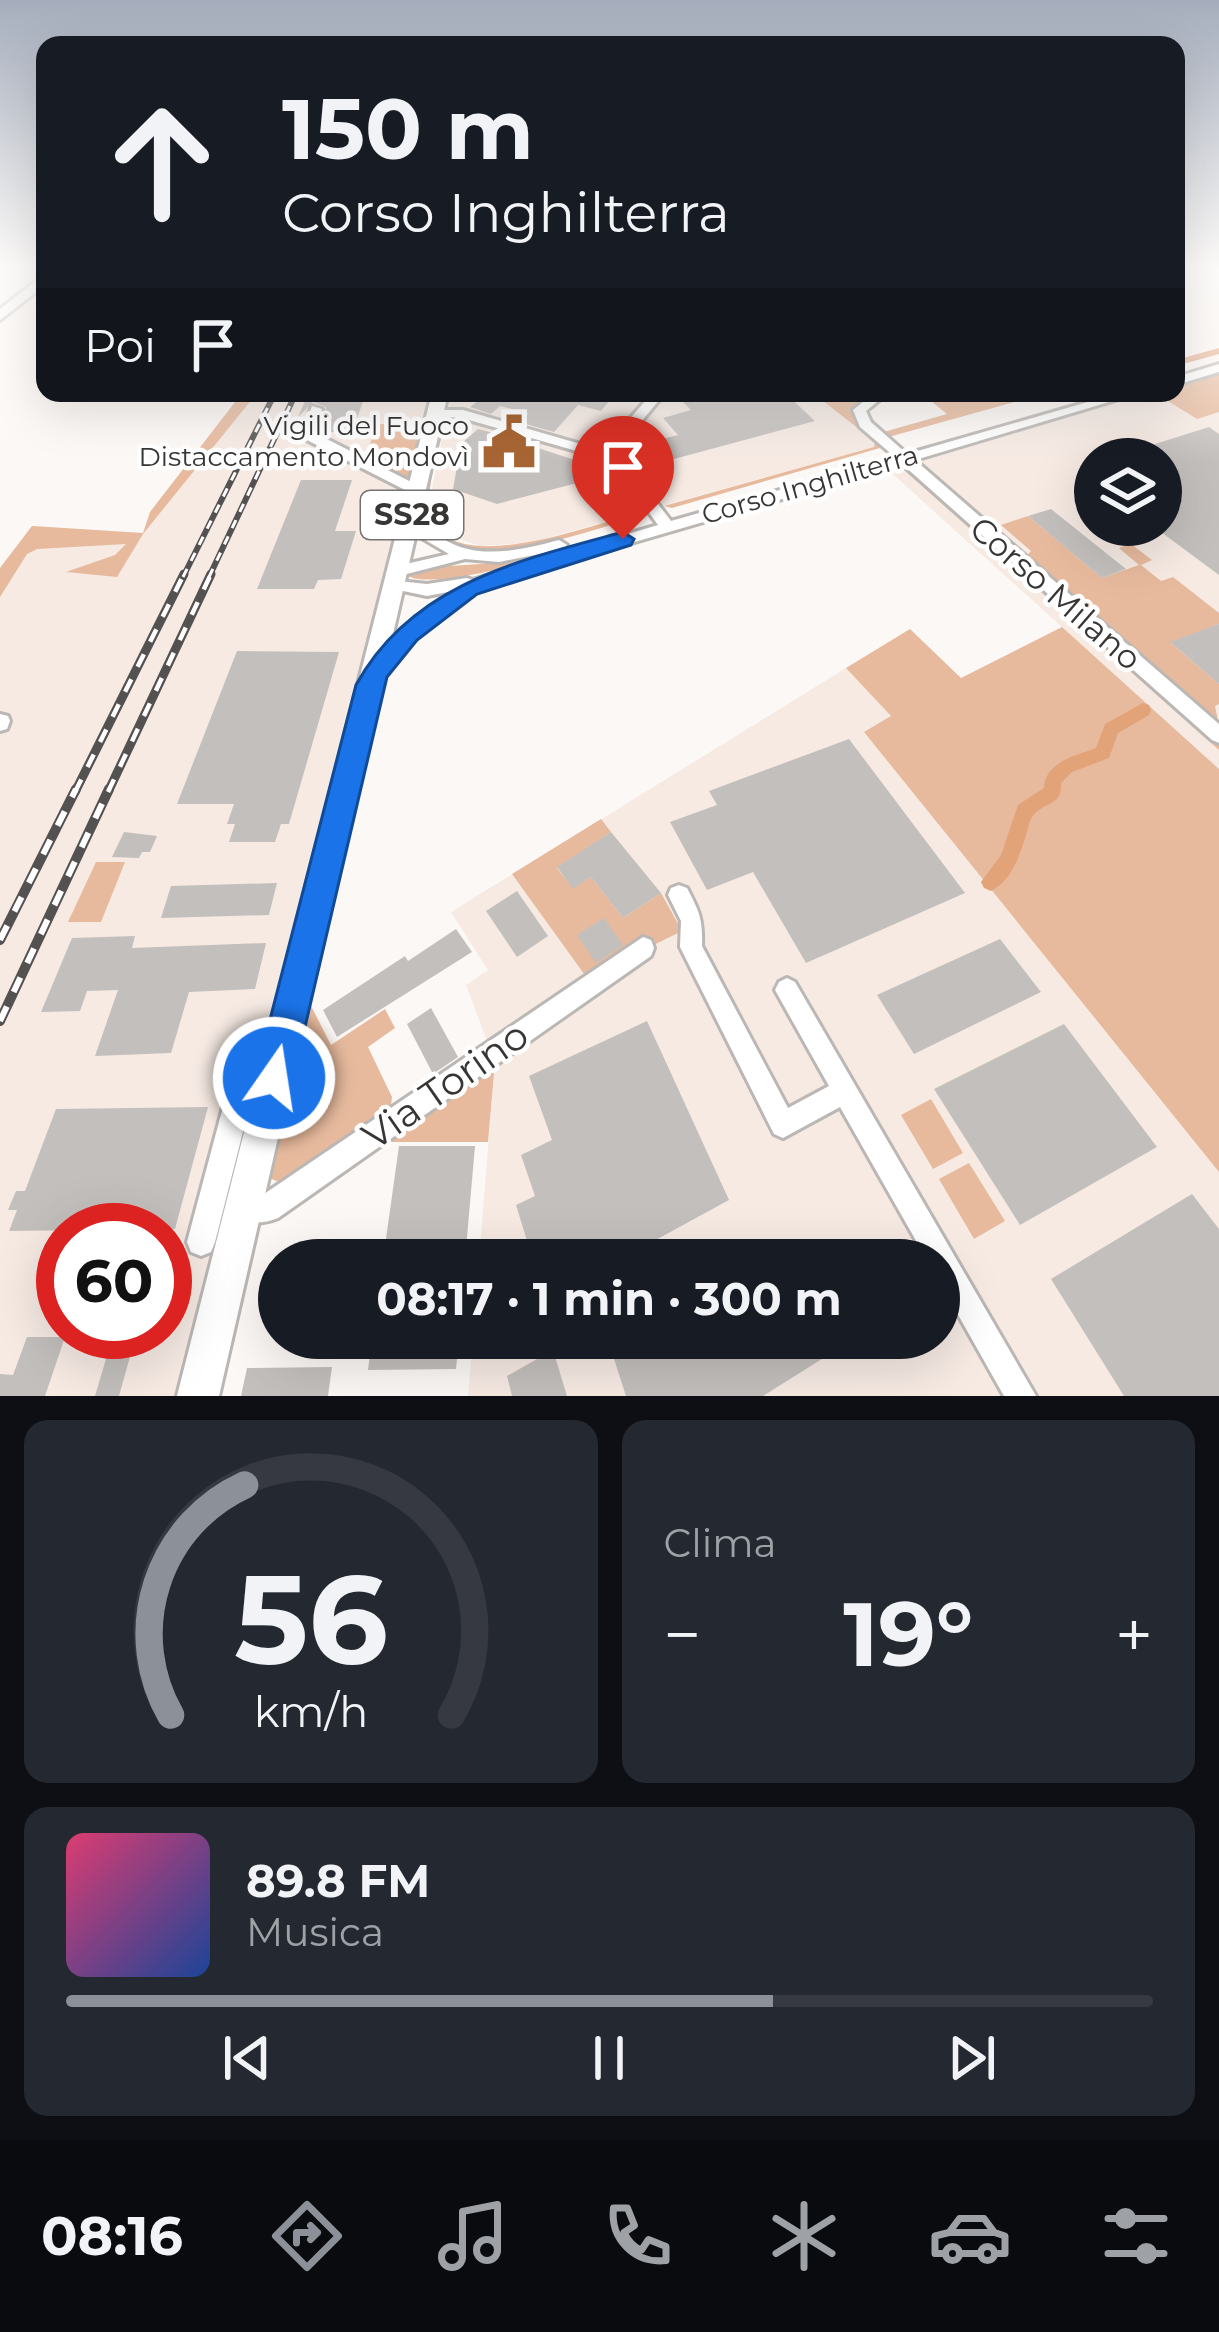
<!DOCTYPE html>
<html lang="it">
<meta charset="utf-8">
<style>
body{margin:0;font-family:Montserrat,sans-serif;background:#242831;color:#f1f3f6;height:100vh;display:flex;flex-direction:column;font-size:45px;white-space:nowrap}
*{box-sizing:border-box;margin:0}
p{font-size:39px;color:#9ea1a6}
.icon{flex:none;width:66px;height:66px;fill:none;stroke:currentColor;stroke-width:2;stroke-linecap:round;stroke-linejoin:round}
.map{position:relative;height:1396px;overflow:hidden}
.sheet{display:flex;flex-direction:column;gap:24px;padding:24px;background:#0d0f14;flex:1}
.sheet>*{flex:none}
.banner{position:absolute;left:36px;top:36px;width:1149px;height:366px;border-radius:24px;box-shadow:0 12px 48px #0002;background:#171b24;color:#f1f3f6;overflow:hidden}
.controls{position:absolute;left:1074px;top:438px;display:grid;gap:24px}
.controls a{display:grid;place-items:center;width:108px;height:108px;border-radius:50%;background:#171b24;box-shadow:0 12px 48px #0002;font-size:60px}
.speed{position:absolute;left:36px;top:1203px;display:flex;gap:24px;font-size:60px;font-weight:700;text-align:center}
.speed>*{display:grid;place-content:center;width:156px;height:156px;border-radius:50%;background:#171b24;box-shadow:0 12px 48px #0002;line-height:1}
.speed .limit{border:18px solid #d22;background:#fff;color:#111}
.pin{position:absolute;display:grid;place-items:center;width:102px;height:102px;color:#fff;margin:-123px -51px;border-radius:50% 50% 50% 0;rotate:-45deg;box-shadow:0 0 12px #0007}
.pin .icon{rotate:45deg}
.me{position:absolute;width:132px;margin:-66px;rotate:13deg;stroke-linejoin:round;filter:drop-shadow(0 0 9px #0008)}
.turn{display:flex;align-items:center;gap:42px;height:252px;padding:0 48px;font-size:54px}
.turn .icon{width:156px;height:156px;stroke-width:2.5}
.turn b{display:block;font-size:84px;line-height:102px}
.then{display:flex;align-items:center;height:114px;padding:0 48px;background:#0003;gap:24px;font-size:45px}
.big{font-size:90px;font-weight:700;line-height:1.1}
.sheet .tile{flex:1;display:flex;flex-direction:column;justify-content:center;gap:18px;min-width:0;padding:0 42px;border-radius:24px;background:#242831}
.sheet .dial{align-items:center;gap:0}
.dial svg{height:312px;overflow:visible;fill:none;stroke:#363941;stroke-width:7;stroke-linecap:round;text-anchor:middle}
.dial text{fill:#f1f3f6;stroke:none}
.song{display:flex;align-items:center;gap:36px}
.cover{width:144px;height:144px;border-radius:18px;background:linear-gradient(135deg,hsl(340 70% 55%),hsl(220 70% 35%))}
.played{height:12px;border-radius:6px;background:linear-gradient(90deg,#8c9099 65%,#363941 65%)}
.keys{display:flex;justify-content:space-around;direction:ltr}
.heat{display:flex;justify-content:space-between;align-items:center;font-size:66px;direction:ltr}
.sheet .tiles{flex:1;display:grid;gap:24px;grid-template-columns:1fr 1fr}
.tile:last-child{grid-column:span 2}
.trip{position:absolute;left:258px;top:1239px;width:702px;height:120px;border-radius:60px;background:#171b24;box-shadow:0 12px 48px #0002;font-weight:700;line-height:120px;text-align:center}
.menu{display:flex;height:192px;justify-content:space-around;align-items:center;background:#090b0e;color:#9ea1a6}
.menu .icon{width:84px;height:84px}
.menu .current{color:#8c9099}
.menu b{font-size:54px;color:#f1f3f6}
.map>svg:first-child{display:block}
</style>
<div class="map">
<svg width="1219" height="1396" viewBox="0 0 1219 1396">
<rect width="100%" height="100%" fill="#fcf8f5"/>
<!-- built -->
<path fill="#f6eae3" fill-rule="evenodd" d="M1219 372V769L886 468 1147 393H1176ZM1095 459H1161V525H1095Z
M257 393H434L180 1396H0V568L32 526 143 533ZM63 1230H165V1332H63Z
M451 393H813L875 443 874 447 529 543 480 546 447 535 432 516 431 493Z
M846 668 892 716 865 733 1219 1172V1396H468L473 1338H939V1260H479L495 1062 466 985 488 970 451 912Z"/>
<!-- green -->
<path fill="#e7ba9d" d="M1219 372V412L1197 419 1155 393H1176V385Z
M242 393H257L143 534 117 577 66 572 115 555 126 544 37 549 27 554 0 597V568L32 526 143 533 150 512Z
M813 393H843L861 403 857 407 880 448 672 508 664 506 874 447 875 442Z
M921 393H1047L885 438 880 433 947 414Z
M441 420H446C440 448 425 485 431 513 445 579 583 528 623 517L625 521C579 533 440 587 422 512Z
M378 424H415L425 429 412 483 364 458Z
M907 468 1219 743V750L903 469Z
M1028 516 1102 578 1139 565 1119 548 1131 544 1152 560 1141 565 1161 581 1173 577 1219 613V624L1171 643 1219 684V704L1215 706 1219 725 1025 558 1031 551 1001 525Z
M632 531C598 545 435 593 408 576L435 567 509 562Z
M1062 627 1219 769V1172L864 732 891 716 846 668 910 629 961 678Z
M601 819 611 832 557 868 573 888 591 877 623 918 661 893 682 931 587 978 512 874Z
M96 862H125L101 922H68Z
M308 1000 331 1045 385 1009 395 1028 368 1047 392 1097 390 1115 288 1186 267 1177Z
M495 1062 488 1142H380Z
M931 1099 963 1153 933 1169 901 1115Z
M969 1163 1005 1221 974 1239 939 1179Z"/>
<g fill="none" stroke-linecap="round" stroke-linejoin="round">
<!-- canal -->
<path fill="#e2a379" fill-rule="evenodd" d="M1219 348V354L1176 366V360Z
M1143 703 1149 705 1151 710 1149 715 1118 733 1109 758 1072 772 1061 783C1063 806 1043 802 1032 817 1029 822 1028 829 1026 835 1019 857 1012 880 991 891L984 888 981 882 1001 855 1018 805 1044 788C1045 762 1075 756 1096 748L1105 724Z"/>
</g>
<!-- building -->
<path fill="#c3bfbd" d="M342 393H366L352 432H327L332 417H324L326 407 313 402 298 417 305 401H339Z
M469 393H616L601 411 578 405 554 432 519 422 528 413 500 406 491 414 470 407 479 400 469 397Z
M674 393H785L815 421 659 463 643 444 678 435 663 418 691 410Z
M1209 427 1219 434V575L1161 532V459L1117 456Z
M478 429 541 445 538 448 593 466 577 483 497 504 453 489 461 444Z
M301 480H352L335 531H356L341 579 318 580 314 589H257Z
M1051 509 1126 569 1102 578 1028 516Z
M1219 624V684L1170 642Z
M237 651 339 652 289 824H281L275 842H229L235 824H227L234 804H177Z
M849 739 965 893 806 963 753 872 707 890 670 822 717 805 709 791Z
M124 832 157 836 150 852H142L139 858 112 857Z
M611 832 661 893 623 918 591 877 573 889 557 867Z
M277 883 269 915 161 918 171 886Z
M517 891 548 936 517 957 486 911Z
M604 918 623 945 596 963 577 935Z
M456 929 472 952 337 1037 323 1010 405 956 408 961Z
M135 936 132 948 266 943 255 989 189 992 171 1053 95 1056 118 990 87 991 80 1011 41 1012 72 938Z
M1000 939 1041 992 914 1054 877 995Z
M431 1008 458 1057 433 1074 407 1024Z
M647 1021 729 1200 619 1260H533L516 1205 535 1196 521 1155 552 1140 529 1076Z
M1064 1024 1157 1147 1020 1225 934 1089Z
M208 1107 175 1229 9 1231 17 1210H8L16 1191H25L56 1109Z
M399 1146H475L465 1260H383Z
M1192 1194 1219 1229V1396H1124L1051 1279Z
M113 1335H136L119 1396H95Z
M27 1337H65L45 1396H0V1374L13 1375Z
M372 1338H459L456 1369 368 1370Z
M644 1338H836L841 1347 763 1396H626L613 1356Z
M553 1350 567 1396H512L507 1376Z
M332 1367 328 1396H241L247 1368Z"/>
<g fill="none" stroke-linecap="round" stroke-linejoin="round">
<defs>
<path id="minor" d="M1219 364V372L1176 385V377Z
M652 393H665L621 446 623 458 671 521 895 457 860 427 853 410 874 393H888L866 411 871 422 907 454 1119 393H1139L915 460 1219 724V743L1212 740 902 464 494 583C447 606 410 636 381 680H369L366 675 369 670C391 637 419 612 453 591L427 596 389 588 387 584 389 580 427 584 467 578 473 580 658 525 611 461 462 418 431 416V410H463L608 452 609 443Z
M312 406 322 409 315 433 423 488V494H413L303 438 301 435Z
M412 512C423 519 430 531 442 538 476 561 522 550 559 540L567 545 564 549 499 562 465 559 399 576 393 575 391 571 393 567 449 554 420 537 405 517Z
M0 714 8 716 10 721 7 729 0 731Z
M679 885 687 888C699 911 703 919 702 946L788 1108 829 1086 775 990 779 982 787 978 795 982 1036 1396H1004L939 1281V1260H927L840 1107 783 1138 774 1134 680 947 681 921 668 895 671 888Z
M643 937 651 940 654 948 651 956 278 1218C264 1224 247 1224 233 1218L229 1208 233 1198 243 1194H264Z
M274 1063 283 1066 286 1075 283 1084 251 1100 215 1242 211 1252 201 1256 191 1252 187 1242 227 1092 231 1083Z"/>
<path id="major" d="M45 274V285L0 320V309Z
M432 393H448L219 1396H177Z"/>
</defs>
<!-- minor casing -->
<use href="#minor" stroke="#bbb7b4" stroke-width="6"/>
<!-- major casing -->
<use href="#major" stroke="#bbb7b4" stroke-width="6"/>
<!-- minor -->
<use href="#minor" fill="#fff" fill-rule="evenodd"/>
<!-- major -->
<use href="#major" fill="#fff" fill-rule="evenodd"/>
<defs>
<path id="rail-far2" d="M183 577 275 393
M209 577 296 393"/>
<path id="rail-far1" d="M75 792 184 574
M108 792 211 574"/>
<path id="rail" d="M0 940 76 789
M0 1021 109 789"/>
</defs>
<!-- rail-far2 casing -->
<use href="#rail-far2" stroke="#545251" stroke-width="6"/>
<!-- rail-far1 casing -->
<use href="#rail-far1" stroke="#545251" stroke-width="9"/>
<!-- rail casing -->
<use href="#rail" stroke="#545251" stroke-width="10"/>
<!-- rail-far2 -->
<use href="#rail-far2" stroke="#fff" stroke-width="3" stroke-dasharray="9" stroke-linecap="butt"/>
<!-- rail-far1 -->
<use href="#rail-far1" stroke="#fff" stroke-width="4.5" stroke-dasharray="14" stroke-linecap="butt"/>
<!-- rail -->
<use href="#rail" stroke="#fff" stroke-width="6" stroke-dasharray="16" stroke-linecap="butt"/>
</g>
<!-- sky -->
<linearGradient id="sky" x2="0" y2="1"><stop stop-color="#a5adbc"/><stop offset="0.58" stop-color="#fefcfa"/><stop offset="1" stop-color="#fefcfa" stop-opacity="0"/></linearGradient>
<rect width="1219" height="462" fill="url(#sky)"/>
<!-- route -->
<path fill="#1a73e8" stroke="#114b97" stroke-width="3" d="M623 532 634 539 631 545 477 594 417 640 387 677 293 1078 287 1092 274 1097 260 1092 255 1078 356 685C411 584 520 560 623 532Z"/>
<!-- icons -->
<defs>
<symbol id="civic-bare" viewBox="-9 -9 18 18"><path d="M-.6-6.5H3V-4.5H.6V-3L4-1V1h2V6H-6V1h2V-1L-.6-3ZM-1.2 2.5V6h2.4V2.5Z" fill="#a86534" stroke="#fff" stroke-width="2.5" paint-order="stroke"/></symbol>
</defs>
<g fill-rule="evenodd">
<use href="#civic-bare" x="471" y="404" width="76" height="76"/>
</g>
<g text-anchor="middle" stroke-width="9" stroke-linejoin="round" paint-order="stroke">
<!-- far-poi labels -->
<g font-size="27" fill="#383635" stroke="#fff" text-anchor="end">
<text x="469" y="435">Vigili del Fuoco<tspan x="469" dy="31">Distaccamento Mondovì</tspan></text>
</g>
<!-- far-street labels -->
<g font-size="27" fill="#383635" stroke="#fff">
<text transform="translate(810 485) rotate(-16)" y="9">Corso Inghilterra</text>
</g>
<!-- shield labels -->
<rect fill="#fff" stroke="#747272" stroke-width="3" x="361" y="491" width="102" height="48" rx="9"/>
<g font-size="30" font-weight="bold" fill="#383635">
<text x="412" y="525">SS28</text>
</g>
<!-- street labels -->
<g font-size="33" fill="#383635" stroke="#fff">
<text transform="translate(1056 593) rotate(41)" y="12">Corso Milano</text>
</g>
<!-- near-street labels -->
<g font-size="39" fill="#383635" stroke="#fff">
<text transform="translate(445 1085) rotate(-35)" y="14">Via Torino</text>
</g>
</g>
</svg>
<div class="controls">
<a><svg class="icon" aria-label="layers" viewBox="0 0 24 24"><path d="M12 4l9 5-9 5-9-5zM3 14l9 5 9-5"/></svg></a>
</div>
<div class="speed"><div class="limit">60</div></div>
<div class="pin" style="left:623px;top:539px;background:#d93025"><svg class="icon" aria-label="arrive" viewBox="0 0 24 24"><path d="M6 21V4h12l-3 4 3 4H6"/></svg></div>
<svg class="me" style="left:274px;top:1078px" viewBox="-20 -20 40 40"><circle r="17" fill="#1a73e8" stroke="#fff" stroke-width="3"/><path d="M0-11L8 9 0 5-8 9z" fill="#fff"/></svg>
<div class="trip">08:17 · 1 min · 300 m</div>
<div class="banner">
<div class="turn"><svg class="icon" aria-label="ahead" viewBox="0 0 24 24"><path d="M12 20V5M6 11l6-6 6 6"/></svg><div><b>150 m</b>Corso Inghilterra</div></div>
<div class="then">Poi<svg class="icon" aria-label="arrive" viewBox="0 0 24 24"><path d="M6 21V4h12l-3 4 3 4H6"/></svg></div>
</div>
</div>
<section class="sheet">
<div class="tiles">
<div class="tile dial"><svg viewBox="0 0 100 80">
<path d="M14 69A42 42 0 1 1 86 69"/>
<path d="M14 69A42 42 0 0 1 33 10" stroke="#8c9099"/>
<text x="50" y="56" font-size="32" font-weight="700">56</text>
<text x="50" y="72" font-size="11">km/h</text>
</svg></div>
<div class="tile"><p>Clima</p>
<div class="heat"><a>−</a><b class="big">19°</b><a>+</a></div>
</div>
<div class="tile">
<div class="song"><i class="cover"></i><div><b>89.8 FM</b><p>Musica</p></div></div>
<div class="played"></div>
<div class="keys"><svg class="icon" aria-label="previous" viewBox="0 0 24 24"><path d="M18 5L8 12l10 7zM5 5v14"/></svg><svg class="icon" aria-label="pause" viewBox="0 0 24 24"><path d="M8 5v14M16 5v14"/></svg><svg class="icon" aria-label="next" viewBox="0 0 24 24"><path d="M6 5l10 7-10 7zM19 5v14"/></svg></div>
</div>
</div>
</section>
<nav class="menu">
<b>08:16</b>
<svg class="icon current" aria-label="directions" viewBox="0 0 24 24"><path d="M12 3l9 9-9 9-9-9zM9 14v-3h6M13 9l2 2-2 2"/></svg>
<svg class="icon" aria-label="music" viewBox="0 0 24 24"><path d="M9 18V5l10-2v13"/><circle cx="6" cy="18" r="3"/><circle cx="16" cy="16" r="3"/></svg>
<svg class="icon" aria-label="phone" viewBox="0 0 24 24"><path d="M5 4h4l2 5-3 2q2 4 5 5l2-3 5 2v4C11 20 4 13 5 4z"/></svg>
<svg class="icon" aria-label="climate" viewBox="0 0 24 24"><path d="M12 3v18M4 7l16 10M4 17L20 7"/></svg>
<svg class="icon" aria-label="car" viewBox="0 0 24 24"><path d="M5 17H2v-5l4-1 3-4h7l3 4 3 1v5h-3M9 17h6M6 11h13"/><circle cx="7" cy="17" r="2"/><circle cx="17" cy="17" r="2"/></svg>
<svg class="icon" aria-label="filters" viewBox="0 0 24 24"><path d="M4 7h16M4 17h16"/><circle cx="9" cy="7" r="2"/><circle cx="15" cy="17" r="2"/></svg>
</nav>
